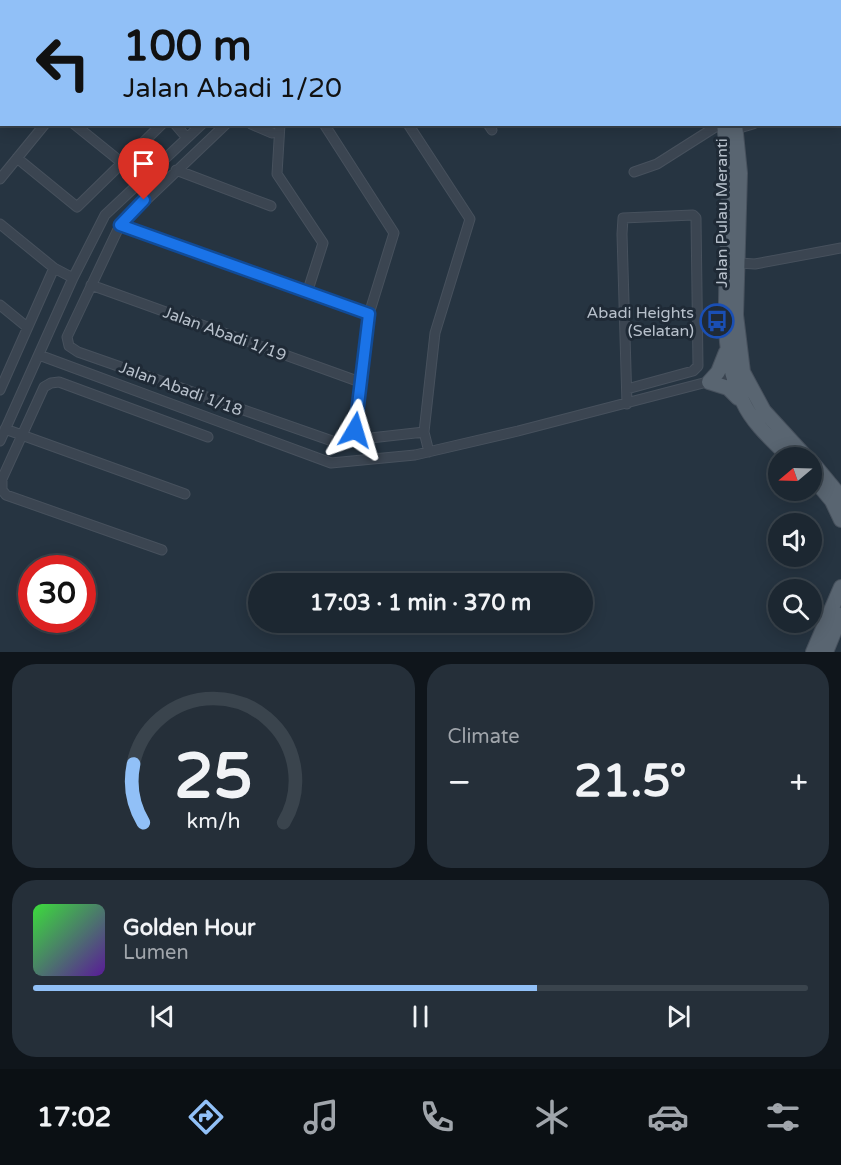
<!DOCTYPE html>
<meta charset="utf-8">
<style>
body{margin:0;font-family:"Varela Round",sans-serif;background:#252f39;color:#f1f3f6;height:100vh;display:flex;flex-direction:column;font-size:22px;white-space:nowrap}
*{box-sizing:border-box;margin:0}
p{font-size:20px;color:#a0a5ab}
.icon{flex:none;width:33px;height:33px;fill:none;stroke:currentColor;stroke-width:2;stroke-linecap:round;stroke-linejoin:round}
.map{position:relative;height:652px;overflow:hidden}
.details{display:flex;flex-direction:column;gap:12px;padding:12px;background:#0f151b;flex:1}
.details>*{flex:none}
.guide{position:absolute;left:0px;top:0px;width:842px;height:126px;box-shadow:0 3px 15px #0003,0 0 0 2px #3a444d;background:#91c0f7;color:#111;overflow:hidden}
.needle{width:39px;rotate:251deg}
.tools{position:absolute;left:768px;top:447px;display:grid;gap:12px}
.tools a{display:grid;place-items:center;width:54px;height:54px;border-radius:50%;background:#1c2731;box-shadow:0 3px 15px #0003,0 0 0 2px #3a444d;font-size:30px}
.speed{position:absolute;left:18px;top:555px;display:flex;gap:12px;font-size:30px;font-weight:700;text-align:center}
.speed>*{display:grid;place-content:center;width:78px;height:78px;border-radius:50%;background:#1c2731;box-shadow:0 3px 15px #0003,0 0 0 2px #3a444d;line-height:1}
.speed .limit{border:9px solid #d22;background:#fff;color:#111}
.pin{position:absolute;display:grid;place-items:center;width:51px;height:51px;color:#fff;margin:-62px -26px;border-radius:50% 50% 50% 0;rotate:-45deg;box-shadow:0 0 6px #0007}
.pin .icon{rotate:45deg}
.me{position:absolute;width:66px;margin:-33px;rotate:7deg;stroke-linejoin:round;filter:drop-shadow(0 0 4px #0008)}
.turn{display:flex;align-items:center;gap:21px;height:126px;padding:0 24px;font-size:27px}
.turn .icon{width:78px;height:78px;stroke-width:2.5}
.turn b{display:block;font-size:42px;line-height:51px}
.big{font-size:45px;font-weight:800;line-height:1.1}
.details .widget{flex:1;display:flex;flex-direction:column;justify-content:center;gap:9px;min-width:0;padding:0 21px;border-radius:24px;background:#252f39}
.details .dial{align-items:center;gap:0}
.dial svg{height:156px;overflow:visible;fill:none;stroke:#3a444d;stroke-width:7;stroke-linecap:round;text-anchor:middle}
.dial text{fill:#f1f3f6;stroke:none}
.song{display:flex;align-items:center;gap:18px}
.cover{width:72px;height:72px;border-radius:9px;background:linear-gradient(135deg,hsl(120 70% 55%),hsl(270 70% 35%))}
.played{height:6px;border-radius:3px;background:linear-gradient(90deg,#91c0f7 65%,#3a444d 65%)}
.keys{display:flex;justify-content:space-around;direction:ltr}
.heat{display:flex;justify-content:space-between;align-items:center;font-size:33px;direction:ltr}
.details .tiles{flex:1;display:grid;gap:12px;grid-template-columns:1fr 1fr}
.widget:last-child{grid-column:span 2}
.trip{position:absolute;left:248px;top:573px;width:345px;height:60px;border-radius:30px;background:#1c2731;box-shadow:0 3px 15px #0003,0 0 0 2px #3a444d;font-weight:800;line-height:60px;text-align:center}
.dock{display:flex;height:96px;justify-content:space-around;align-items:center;background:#0b1014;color:#a0a5ab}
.dock .icon{width:42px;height:42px}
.dock .on{color:#91c0f7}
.dock b{font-size:27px;color:#f1f3f6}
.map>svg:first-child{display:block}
</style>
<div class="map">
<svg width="841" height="652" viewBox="0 0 841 652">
<rect width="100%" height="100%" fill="#263441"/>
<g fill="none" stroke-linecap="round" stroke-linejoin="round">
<defs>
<path id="street" d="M222 0 224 2
M323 0 325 2
M385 0 386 2
M142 2 143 0
M347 2 348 0
M707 2 709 0
M840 104H841
M74 124 121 162
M175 124 187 138
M226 124 120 225 67 337 69 346 78 352 335 442 424 432
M251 124 272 133
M280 124 277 174 323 243 307 293
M324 124 394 233 369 314 353 442
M408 124 470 219 435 333 424 432 429 452
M488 124 492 130
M736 129 753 124
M17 158 77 207 162 124
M176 170 271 206
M634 172 657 164 720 124
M0 179 45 124
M0 224 54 268 73 278
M120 225 369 314
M739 263 755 264 841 248
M91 285 360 382
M0 305 27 327
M39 355 331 463 415 455 518 431 738 374
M627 389 693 371 698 366 696 218 693 215 623 218 622 234 627 404
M0 390 54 268
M5 429 185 494
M0 441 73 278 105 215 202 124
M162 550 6 495 2 490V479L44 387 51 383 59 382 208 437"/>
<path id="primary" d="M646 0 648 2
M660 0 661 2
M724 124C730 170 729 216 727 262 726 310 721 358 743 402 753 424 773 441 790 458
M735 124 740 173 736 315 743 372 764 411 807 458
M726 352 718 372 709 382 728 388 738 398
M812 462 841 497
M812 477 832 501 841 520
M813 652 841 587
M826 652 841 615"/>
</defs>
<!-- street casing -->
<use href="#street" stroke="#47515d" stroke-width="11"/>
<!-- primary casing -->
<use href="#primary" stroke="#47515d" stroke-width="16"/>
<!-- street -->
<use href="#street" stroke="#3b4551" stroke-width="9"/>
<!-- primary -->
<use href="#primary" stroke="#596571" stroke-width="14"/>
</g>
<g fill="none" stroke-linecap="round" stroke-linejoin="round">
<defs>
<path id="route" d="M144 200 120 225 369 314 355 430"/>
</defs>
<!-- route casing -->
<use href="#route" stroke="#114b97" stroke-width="15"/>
<!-- route -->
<use href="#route" stroke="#1a73e8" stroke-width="10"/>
</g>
<!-- icons -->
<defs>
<symbol id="bus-ring" viewBox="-11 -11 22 22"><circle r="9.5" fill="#1f2a36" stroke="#1a4fb4" stroke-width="1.5"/><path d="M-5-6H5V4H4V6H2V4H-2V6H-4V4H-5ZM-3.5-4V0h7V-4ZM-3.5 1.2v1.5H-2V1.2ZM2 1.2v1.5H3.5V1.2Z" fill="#1a4fb4"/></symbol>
</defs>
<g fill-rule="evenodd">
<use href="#bus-ring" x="698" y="302" width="38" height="38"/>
</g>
<g text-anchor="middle" stroke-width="6" stroke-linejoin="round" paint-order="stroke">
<!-- street labels -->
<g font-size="16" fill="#b7c0cb" stroke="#1f2a36">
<text transform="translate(721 213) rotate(-90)" y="6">Jalan Pulau Meranti</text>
<text transform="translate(225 333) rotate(20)" y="6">Jalan Abadi 1/19</text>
<text transform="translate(181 388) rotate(20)" y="6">Jalan Abadi 1/18</text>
</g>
<!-- poi labels -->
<g font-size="16" fill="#b7c0cb" stroke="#1f2a36" text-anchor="end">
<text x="694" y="318">Abadi Heights<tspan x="694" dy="18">(Selatan)</tspan></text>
</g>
</g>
</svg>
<div class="tools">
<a><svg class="needle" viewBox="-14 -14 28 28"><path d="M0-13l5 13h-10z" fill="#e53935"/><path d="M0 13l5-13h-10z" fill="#a0a5ab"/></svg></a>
<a><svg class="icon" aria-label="sound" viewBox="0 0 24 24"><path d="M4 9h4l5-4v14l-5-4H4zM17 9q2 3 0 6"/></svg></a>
<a><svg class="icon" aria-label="search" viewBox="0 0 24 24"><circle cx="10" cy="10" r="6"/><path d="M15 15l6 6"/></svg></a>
</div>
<div class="speed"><div class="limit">30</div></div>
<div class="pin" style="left:144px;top:200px;background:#d93025"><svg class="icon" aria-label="arrive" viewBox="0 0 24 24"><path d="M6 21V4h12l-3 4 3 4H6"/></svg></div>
<svg class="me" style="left:355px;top:430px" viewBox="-20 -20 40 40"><path d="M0-17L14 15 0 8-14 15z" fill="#1a73e8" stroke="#fff" stroke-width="4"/></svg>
<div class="trip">17:03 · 1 min · 370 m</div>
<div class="guide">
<div class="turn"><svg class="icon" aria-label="left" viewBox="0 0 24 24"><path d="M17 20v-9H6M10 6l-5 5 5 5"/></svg><div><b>100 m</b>Jalan Abadi 1/20</div></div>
</div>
</div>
<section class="details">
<div class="tiles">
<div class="widget dial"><svg viewBox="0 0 100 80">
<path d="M14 69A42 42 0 1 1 86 69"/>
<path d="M14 69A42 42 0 0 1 9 39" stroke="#91c0f7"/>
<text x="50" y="56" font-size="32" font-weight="700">25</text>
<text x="50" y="72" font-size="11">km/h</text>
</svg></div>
<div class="widget"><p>Climate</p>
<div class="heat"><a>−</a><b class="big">21.5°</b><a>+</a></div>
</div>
<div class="widget">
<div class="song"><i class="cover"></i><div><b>Golden Hour</b><p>Lumen</p></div></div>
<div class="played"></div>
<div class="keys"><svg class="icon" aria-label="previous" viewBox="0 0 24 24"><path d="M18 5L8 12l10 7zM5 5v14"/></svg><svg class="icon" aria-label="pause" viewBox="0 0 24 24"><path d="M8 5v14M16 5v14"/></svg><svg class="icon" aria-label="next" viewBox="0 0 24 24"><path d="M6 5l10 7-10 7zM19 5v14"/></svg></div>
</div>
</div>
</section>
<nav class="dock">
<b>17:02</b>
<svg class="icon on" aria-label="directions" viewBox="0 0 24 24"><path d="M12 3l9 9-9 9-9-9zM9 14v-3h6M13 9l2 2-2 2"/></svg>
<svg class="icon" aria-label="music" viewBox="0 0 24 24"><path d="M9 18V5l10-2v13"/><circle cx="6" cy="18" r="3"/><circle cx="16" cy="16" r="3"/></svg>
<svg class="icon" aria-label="phone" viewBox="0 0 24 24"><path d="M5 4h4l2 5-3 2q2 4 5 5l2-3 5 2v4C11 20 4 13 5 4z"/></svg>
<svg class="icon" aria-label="climate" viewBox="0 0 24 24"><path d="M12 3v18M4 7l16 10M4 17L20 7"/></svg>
<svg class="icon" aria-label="car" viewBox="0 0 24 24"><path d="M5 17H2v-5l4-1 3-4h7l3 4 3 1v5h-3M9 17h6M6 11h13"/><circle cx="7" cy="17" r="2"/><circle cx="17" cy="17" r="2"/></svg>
<svg class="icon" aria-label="filters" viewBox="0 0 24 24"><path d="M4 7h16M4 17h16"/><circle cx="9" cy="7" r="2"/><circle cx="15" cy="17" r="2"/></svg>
</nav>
